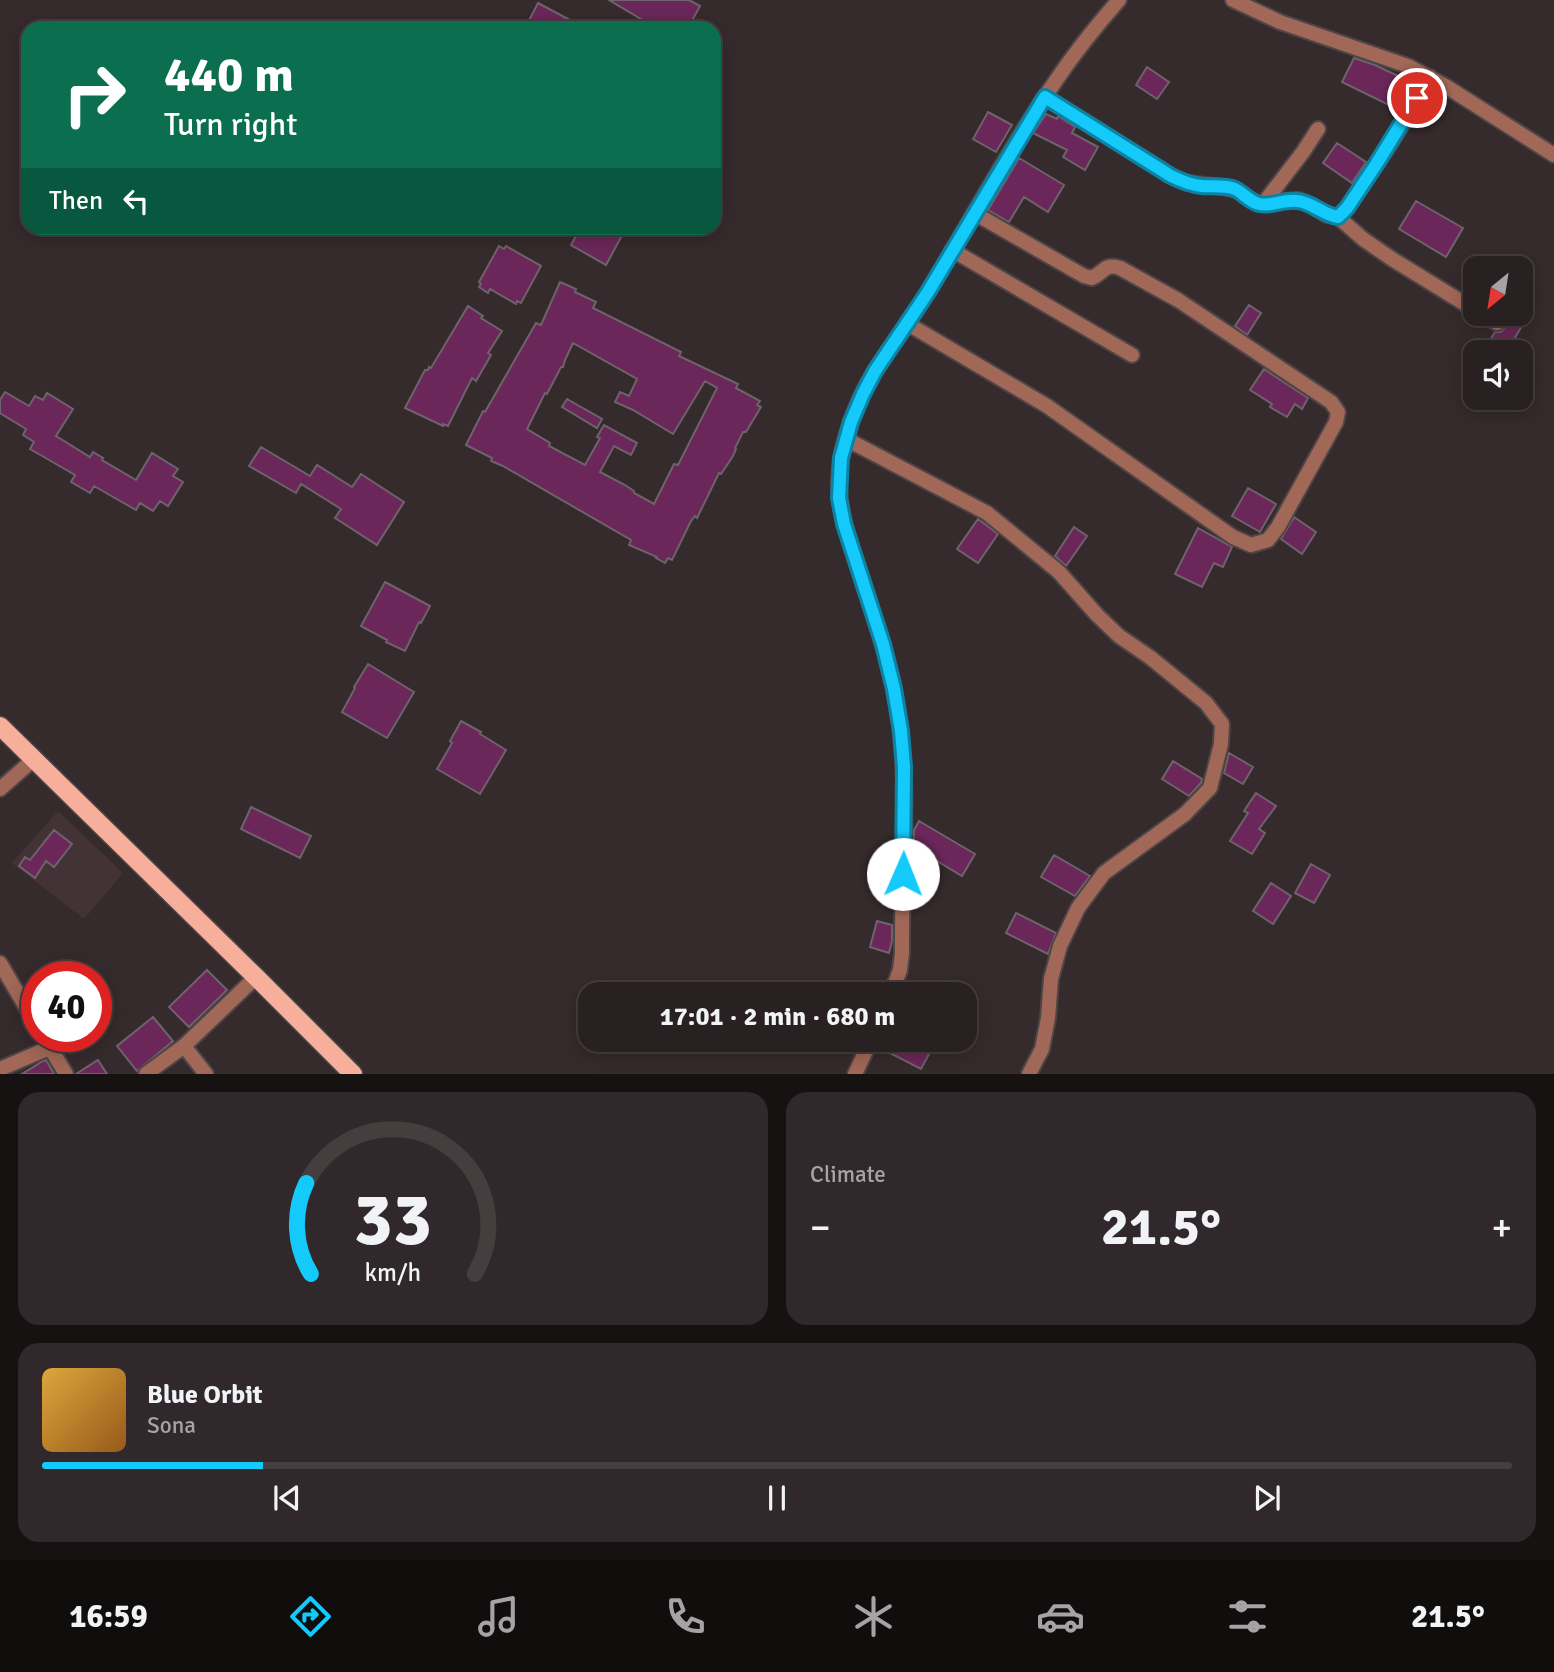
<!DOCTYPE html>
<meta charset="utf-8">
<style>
body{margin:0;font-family:Signika,sans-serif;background:#30282a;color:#f1f3f6;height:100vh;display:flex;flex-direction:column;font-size:26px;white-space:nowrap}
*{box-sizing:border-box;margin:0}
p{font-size:23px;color:#a5a3a5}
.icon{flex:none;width:38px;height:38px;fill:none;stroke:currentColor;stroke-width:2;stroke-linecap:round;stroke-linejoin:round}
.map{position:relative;height:1074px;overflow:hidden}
.details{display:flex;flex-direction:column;gap:18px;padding:18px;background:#161212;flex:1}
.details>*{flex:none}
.banner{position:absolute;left:21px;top:21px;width:700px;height:214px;border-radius:21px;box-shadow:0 4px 18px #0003,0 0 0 2px #443e3f;background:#0b6e4f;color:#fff;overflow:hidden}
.needle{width:46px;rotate:210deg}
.fabs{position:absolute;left:1463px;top:256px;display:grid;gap:14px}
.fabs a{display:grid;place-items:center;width:70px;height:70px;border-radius:14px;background:#282021;box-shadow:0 4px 18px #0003,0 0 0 2px #443e3f;font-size:35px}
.speed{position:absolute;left:21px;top:961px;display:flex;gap:14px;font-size:35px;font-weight:700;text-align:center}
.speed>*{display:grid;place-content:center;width:91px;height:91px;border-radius:50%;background:#282021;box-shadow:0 4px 18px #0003,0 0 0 2px #443e3f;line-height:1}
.speed .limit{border:10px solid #d22;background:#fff;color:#111}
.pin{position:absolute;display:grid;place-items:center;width:60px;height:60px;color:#fff;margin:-30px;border:4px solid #fff;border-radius:50%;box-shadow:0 2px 7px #0007}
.me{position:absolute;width:77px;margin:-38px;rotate:1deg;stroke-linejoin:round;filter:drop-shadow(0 0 5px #0008)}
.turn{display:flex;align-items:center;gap:24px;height:147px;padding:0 28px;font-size:32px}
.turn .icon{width:91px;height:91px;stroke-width:2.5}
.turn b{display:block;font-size:49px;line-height:60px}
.then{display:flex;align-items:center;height:66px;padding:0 28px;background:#0003;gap:14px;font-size:26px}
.big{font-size:52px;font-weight:700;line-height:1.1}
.details .widget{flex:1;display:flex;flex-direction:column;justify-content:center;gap:10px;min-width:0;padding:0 24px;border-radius:21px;background:#30282a}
.details .dial{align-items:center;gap:0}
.dial svg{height:182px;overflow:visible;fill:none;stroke:#443e3f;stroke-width:7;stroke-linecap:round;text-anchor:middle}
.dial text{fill:#f1f3f6;stroke:none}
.song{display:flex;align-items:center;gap:21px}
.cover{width:84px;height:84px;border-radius:10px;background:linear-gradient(135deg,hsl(40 70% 55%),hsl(30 70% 35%))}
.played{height:7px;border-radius:4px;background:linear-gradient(90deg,#13cafb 15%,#443e3f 15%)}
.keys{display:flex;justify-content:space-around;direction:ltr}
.heat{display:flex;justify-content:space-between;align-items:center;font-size:38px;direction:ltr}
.details .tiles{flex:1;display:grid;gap:18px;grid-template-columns:1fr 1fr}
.widget:last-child{grid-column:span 2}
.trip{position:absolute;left:578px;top:982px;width:399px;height:70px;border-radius:21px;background:#282021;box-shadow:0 4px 18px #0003,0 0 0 2px #443e3f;font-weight:700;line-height:70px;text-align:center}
.tabs{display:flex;height:112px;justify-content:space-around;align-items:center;background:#100d0d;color:#a5a3a5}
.tabs .icon{width:49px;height:49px}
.tabs .current{color:#13cafb}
.tabs b{font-size:32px;color:#f1f3f6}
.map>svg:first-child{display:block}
</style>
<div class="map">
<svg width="1554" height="1074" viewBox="0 0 1554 1074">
<rect width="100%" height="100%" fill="#352a2c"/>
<!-- built -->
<path fill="#443336" d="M58 811 123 873 84 919 12 863Z"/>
<!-- building -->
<path fill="#6b275a" stroke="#6d636a" stroke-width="2" fill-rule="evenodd" d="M609 0H689L700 6 688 28H656Z
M538 3 585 28H525Z
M1354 58 1375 65 1415 84 1399 110 1342 82Z
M1147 67 1169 82 1157 99 1136 85Z
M988 112 1012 125 996 152 973 139Z
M1046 114 1057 119 1058 116 1075 127 1072 133 1098 147 1085 170 1063 157 1067 150 1033 133Z
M1337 143 1366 162 1352 183 1323 163Z
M1019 158 1064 185 1048 212 1024 197 1009 222 988 210Z
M1416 201 1463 228 1446 257 1399 229Z
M587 228H626L606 265 571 245 578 232 583 235Z
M499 246 504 249 506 246 541 266 521 303 517 301 516 304 490 289 488 293 479 287 481 284 479 282Z
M560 282 576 289 575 292 596 302 593 308 681 352 679 356 738 384 736 388 760 401 757 405 761 407 746 432H743L735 448 736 449 733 456 721 474 719 473 697 518 695 516 691 521 672 560 668 558 665 563 656 558 657 557 629 545 631 540 503 466 491 461 492 458 466 445 483 411 485 412 536 323 541 325ZM573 343 637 379 629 396 620 392 615 402 633 410 673 434 705 381 717 388 678 465 674 464 654 504 634 493V491L625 485 600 472 614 446 631 455 637 443 604 425 597 437 600 438 585 465 549 446 550 443 527 429 545 393 547 394 561 367H563L565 360Z
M1521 302 1532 308 1507 352H1483L1495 332H1501L1505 327 1507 323 1504 316 1506 313H1521Z
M1249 305 1261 313 1247 335 1235 326Z
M468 306 483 316 481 318 502 331 488 353 491 355 476 381 472 378 448 426 443 424V426L405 408 425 370H428L429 367 431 368Z
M1264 369 1308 398 1302 409 1295 404 1287 417 1270 407 1272 404 1250 390Z
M5 392 29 406 35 396 43 400 47 393 73 409 56 436 90 457 93 452 103 458 102 460 136 480 152 453 178 469 173 476 183 482 168 506 160 501 153 511 140 503 136 510 94 486 90 493 71 482 75 475 30 449 34 442 23 435 26 429 0 413V400Z
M567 399 602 419 597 428 562 407Z
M261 447 310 476 317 465 352 487 361 474 404 502 377 545 335 518 341 509 301 484 296 493 249 466Z
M1248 488 1276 504 1260 532 1232 516Z
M1294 517 1316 532 1302 554 1281 539Z
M978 519 998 534 978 563 957 549Z
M1074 527 1087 536 1066 566 1055 556Z
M1198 528 1232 547 1223 567 1214 563 1202 587 1175 574Z
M385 582 430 606 421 623 419 622 405 651 386 642 387 640 361 626Z
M368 664 414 692 387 738 342 712 355 688 354 687Z
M461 721 481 732 480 734 506 750 480 794 437 769 452 743 450 741Z
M1229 753 1253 767 1243 784 1224 773Z
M1173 761 1202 779 1201 783 1189 796 1162 779Z
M1256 793 1276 806 1259 829 1265 833 1252 854 1230 841 1248 813 1244 811Z
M251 807 311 836 300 858 241 829Z
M919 821 975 854 962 876 914 847V830Z
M54 830 72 844 54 867 46 861 35 878 19 866 25 857 30 860Z
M1054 855 1090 876 1075 896 1041 877Z
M1311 864 1330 875 1314 903 1295 893Z
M1271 883 1291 896 1273 924 1253 911Z
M1016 913 1056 933 1048 954 1006 933Z
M877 921 892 925V941L889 953 870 947Z
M207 970 227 990 189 1027 169 1007Z
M153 1017 173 1041 137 1071 117 1046Z
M882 1040H927L935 1043 921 1069 878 1047Z
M46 1060 54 1074H22L43 1061Z
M98 1060 107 1074H76Z"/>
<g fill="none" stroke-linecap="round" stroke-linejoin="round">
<defs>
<path id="minor" d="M1233 0 1280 22 1408 66 1447 87 1554 155
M1045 97 1171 176 1187 183 1222 187 1236 190 1258 204H1271L1284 201 1299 200 1311 205 1327 215 1338 217 1363 239 1392 259 1475 310
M1263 204 1303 152 1318 129
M1338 217 1347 208 1392 141 1430 77
M952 250 1132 355
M1481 313 1497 323
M908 324 1047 406 1233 537 1251 545 1268 540 1278 527 1336 422 1338 412 1331 402 1178 300 1120 268C1104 263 1105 272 1092 278L1084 276 974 213
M846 439 987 513 1059 572 1097 615 1119 636 1151 658 1206 703 1222 724 1221 744 1210 788 1185 814 1104 873 1078 908 1060 946 1051 979 1048 1018 1042 1049 1029 1074
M0 789 34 759
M0 963 37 1026
M891 994 900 970 902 953C901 865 912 776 894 689 886 648 871 608 858 567 849 539 838 511 839 480 840 443 856 402 875 371 892 344 912 319 928 292 971 221 1010 147 1057 79 1076 51 1097 25 1119 0
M43 1036 66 1074
M184 1046 206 1074
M0 1069 49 1048
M146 1074 184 1046 256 977
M855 1074 871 1040"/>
<path id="major" d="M0 726 256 977 353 1074"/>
</defs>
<!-- minor casing -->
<use href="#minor" stroke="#4f4547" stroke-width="18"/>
<!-- major casing -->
<use href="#major" stroke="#4f4547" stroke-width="21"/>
<!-- minor -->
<use href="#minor" stroke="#a16757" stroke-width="14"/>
<!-- major -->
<use href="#major" stroke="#f7af9b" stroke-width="18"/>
</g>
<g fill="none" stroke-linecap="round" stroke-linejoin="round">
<defs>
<path id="route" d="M903 874 904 767 901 731 894 689 883 644 844 524 839 498 841 458 851 422 863 394 875 371 928 292 1045 97 1171 176C1181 181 1191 185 1202 186 1213 187 1225 185 1235 189 1243 193 1250 202 1259 204 1271 207 1284 199 1297 201 1312 202 1323 215 1338 217L1347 208 1377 163 1417 98"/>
</defs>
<!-- route casing -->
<use href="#route" stroke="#0c83a3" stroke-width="18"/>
<!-- route -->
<use href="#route" stroke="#13cafb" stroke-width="12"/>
</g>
</svg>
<div class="fabs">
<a><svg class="needle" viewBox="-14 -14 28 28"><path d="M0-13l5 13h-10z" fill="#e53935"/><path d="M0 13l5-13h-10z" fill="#a5a3a5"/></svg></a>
<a><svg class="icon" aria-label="sound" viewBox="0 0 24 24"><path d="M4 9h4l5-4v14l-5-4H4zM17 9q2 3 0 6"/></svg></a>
</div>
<div class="speed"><div class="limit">40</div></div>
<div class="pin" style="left:1417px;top:98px;background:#d93025"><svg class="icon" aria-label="arrive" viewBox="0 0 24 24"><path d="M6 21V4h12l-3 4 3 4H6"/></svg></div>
<svg class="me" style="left:903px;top:874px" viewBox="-20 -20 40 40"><circle r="19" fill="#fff"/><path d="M0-13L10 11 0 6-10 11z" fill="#13cafb"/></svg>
<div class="trip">17:01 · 2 min · 680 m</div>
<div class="banner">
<div class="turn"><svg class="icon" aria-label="right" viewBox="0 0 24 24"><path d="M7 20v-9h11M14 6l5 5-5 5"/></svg><div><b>440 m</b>Turn right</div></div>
<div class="then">Then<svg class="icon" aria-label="left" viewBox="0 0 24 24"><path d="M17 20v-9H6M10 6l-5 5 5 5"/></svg></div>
</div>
</div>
<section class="details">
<div class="tiles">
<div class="widget dial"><svg viewBox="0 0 100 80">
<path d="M14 69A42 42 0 1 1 86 69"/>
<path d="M14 69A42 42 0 0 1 12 29" stroke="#13cafb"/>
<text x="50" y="56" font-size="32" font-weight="700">33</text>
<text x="50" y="72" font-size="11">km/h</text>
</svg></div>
<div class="widget"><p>Climate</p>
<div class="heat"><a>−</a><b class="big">21.5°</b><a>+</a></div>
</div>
<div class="widget">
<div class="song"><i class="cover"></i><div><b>Blue Orbit</b><p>Sona</p></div></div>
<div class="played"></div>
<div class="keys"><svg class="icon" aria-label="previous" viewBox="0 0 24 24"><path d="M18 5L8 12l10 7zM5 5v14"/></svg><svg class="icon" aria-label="pause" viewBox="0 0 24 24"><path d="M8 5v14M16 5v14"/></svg><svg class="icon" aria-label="next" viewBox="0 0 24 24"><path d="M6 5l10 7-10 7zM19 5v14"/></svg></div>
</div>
</div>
</section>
<nav class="tabs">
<b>16:59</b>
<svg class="icon current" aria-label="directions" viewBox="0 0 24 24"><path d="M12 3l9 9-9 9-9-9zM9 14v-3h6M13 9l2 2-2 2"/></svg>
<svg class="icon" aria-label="music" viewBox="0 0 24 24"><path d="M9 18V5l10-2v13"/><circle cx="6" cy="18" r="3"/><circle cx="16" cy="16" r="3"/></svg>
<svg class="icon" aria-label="phone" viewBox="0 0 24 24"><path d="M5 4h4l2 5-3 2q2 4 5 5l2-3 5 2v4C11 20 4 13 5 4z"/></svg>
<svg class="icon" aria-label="climate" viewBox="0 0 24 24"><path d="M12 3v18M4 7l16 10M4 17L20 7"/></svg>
<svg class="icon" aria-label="car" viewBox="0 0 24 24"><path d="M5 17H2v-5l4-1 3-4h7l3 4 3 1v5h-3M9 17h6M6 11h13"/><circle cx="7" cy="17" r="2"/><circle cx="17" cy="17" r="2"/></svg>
<svg class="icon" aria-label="filters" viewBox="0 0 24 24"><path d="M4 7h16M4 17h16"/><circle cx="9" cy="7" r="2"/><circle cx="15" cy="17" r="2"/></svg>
<b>21.5°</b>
</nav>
